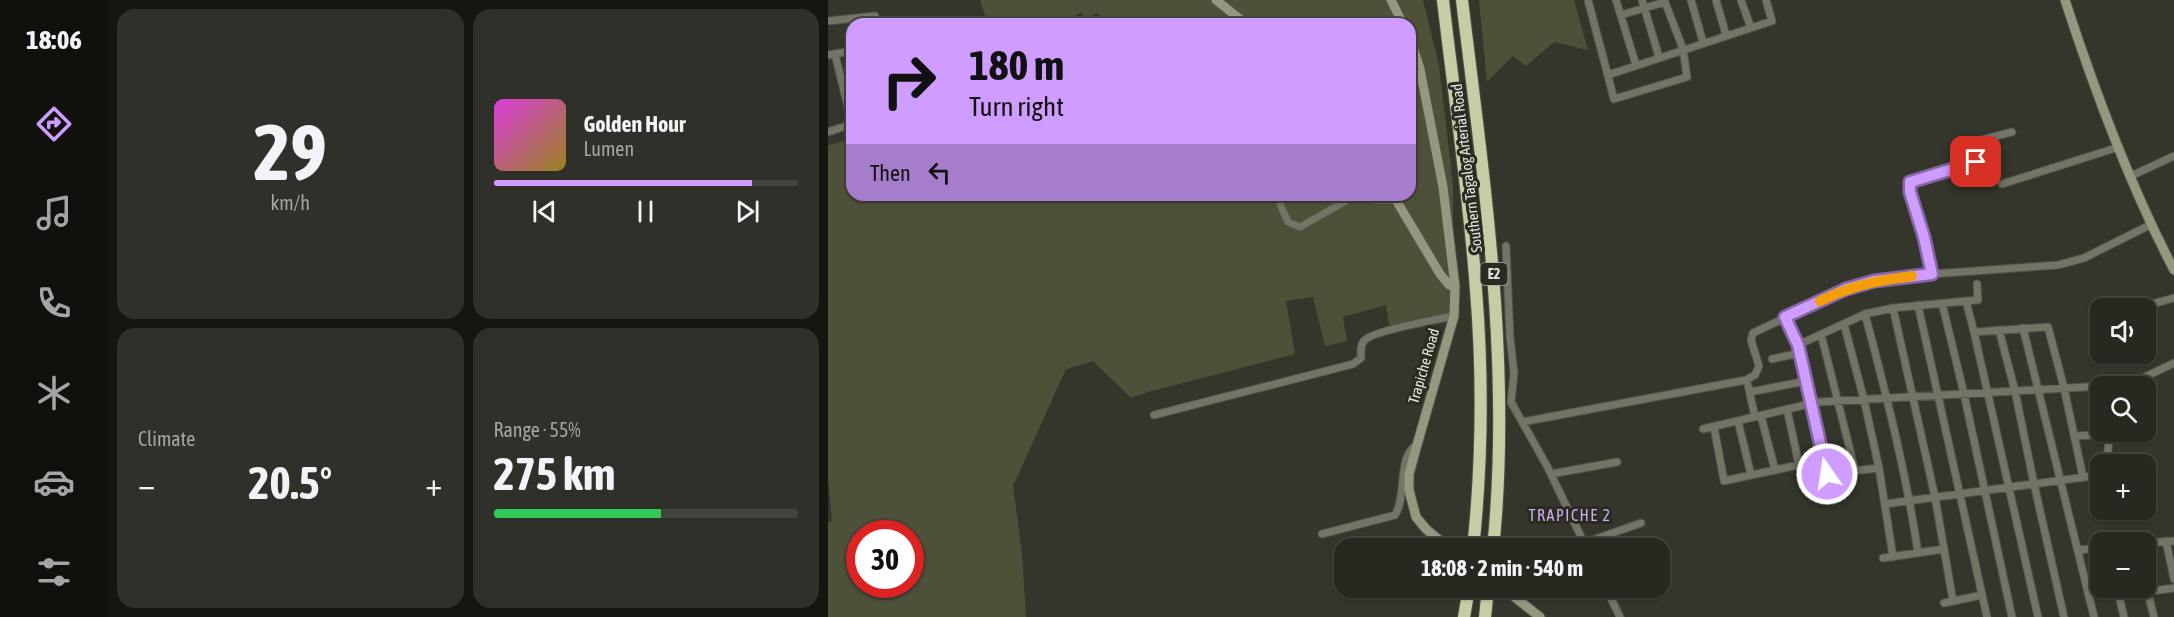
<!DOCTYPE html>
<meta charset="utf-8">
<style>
body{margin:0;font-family:"Asap Condensed",sans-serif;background:#2f3029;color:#f1f3f6;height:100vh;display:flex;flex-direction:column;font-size:22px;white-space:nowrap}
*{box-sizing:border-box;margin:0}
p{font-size:20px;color:#a4a6a5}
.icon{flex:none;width:33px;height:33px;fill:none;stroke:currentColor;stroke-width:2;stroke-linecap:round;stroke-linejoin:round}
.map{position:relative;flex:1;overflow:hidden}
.sheet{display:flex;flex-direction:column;gap:9px;padding:9px;background:#151612;width:720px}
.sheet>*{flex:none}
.hud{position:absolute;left:18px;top:18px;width:570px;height:183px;border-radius:18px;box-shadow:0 2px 4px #0004,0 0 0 2px #43443e;background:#cf9dff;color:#111;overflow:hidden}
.tools{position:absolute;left:1262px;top:298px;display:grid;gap:12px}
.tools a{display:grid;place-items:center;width:66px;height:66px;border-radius:12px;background:#272820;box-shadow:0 2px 4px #0004,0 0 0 2px #43443e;font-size:30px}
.speed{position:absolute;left:18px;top:520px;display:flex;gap:12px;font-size:30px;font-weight:700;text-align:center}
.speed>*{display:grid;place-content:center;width:78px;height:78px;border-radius:50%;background:#272820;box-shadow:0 2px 4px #0004,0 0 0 2px #43443e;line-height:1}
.speed .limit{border:9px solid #d22;background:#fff;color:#111}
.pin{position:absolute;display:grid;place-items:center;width:51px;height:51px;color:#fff;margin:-26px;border-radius:12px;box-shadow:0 3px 9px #0006}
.me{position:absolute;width:66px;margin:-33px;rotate:347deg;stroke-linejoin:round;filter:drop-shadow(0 0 4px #0008)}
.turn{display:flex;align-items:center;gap:21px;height:126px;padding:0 24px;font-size:27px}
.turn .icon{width:78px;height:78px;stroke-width:2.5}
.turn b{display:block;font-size:42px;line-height:51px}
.then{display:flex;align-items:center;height:57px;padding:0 24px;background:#0003;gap:12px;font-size:22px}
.big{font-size:45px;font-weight:700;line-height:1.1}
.sheet .card{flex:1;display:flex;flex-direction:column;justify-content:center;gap:9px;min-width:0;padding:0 21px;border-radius:18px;background:#2f3029}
.sheet .dial{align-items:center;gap:0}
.dial b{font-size:78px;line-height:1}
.song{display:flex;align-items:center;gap:18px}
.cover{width:72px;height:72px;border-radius:9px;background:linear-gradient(135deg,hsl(300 70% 55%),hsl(50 70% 35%))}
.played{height:6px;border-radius:3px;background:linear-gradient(90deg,#cf9dff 85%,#43443e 85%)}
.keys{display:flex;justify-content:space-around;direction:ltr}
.heat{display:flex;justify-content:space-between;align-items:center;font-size:33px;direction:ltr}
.charge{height:9px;border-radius:4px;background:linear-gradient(90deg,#34c759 55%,#43443e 0)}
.sheet .tiles{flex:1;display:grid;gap:9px;grid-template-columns:repeat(2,1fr)}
.trip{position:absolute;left:506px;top:538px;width:336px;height:60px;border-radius:18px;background:#272820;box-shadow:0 2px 4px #0004,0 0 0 2px #43443e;font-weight:700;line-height:60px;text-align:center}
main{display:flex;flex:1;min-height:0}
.tab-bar{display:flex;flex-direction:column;width:108px;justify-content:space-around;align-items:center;background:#10100d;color:#a4a6a5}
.tab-bar .icon{width:42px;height:42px}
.tab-bar .selected{color:#cf9dff}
.tab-bar b{font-size:27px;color:#f1f3f6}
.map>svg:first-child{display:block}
</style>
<main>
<nav class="tab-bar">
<b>18:06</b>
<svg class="icon selected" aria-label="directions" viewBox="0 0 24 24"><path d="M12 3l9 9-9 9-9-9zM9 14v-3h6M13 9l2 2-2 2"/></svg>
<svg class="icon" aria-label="music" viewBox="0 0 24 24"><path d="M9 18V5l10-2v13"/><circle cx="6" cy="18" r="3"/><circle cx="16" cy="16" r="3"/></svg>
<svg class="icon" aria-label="phone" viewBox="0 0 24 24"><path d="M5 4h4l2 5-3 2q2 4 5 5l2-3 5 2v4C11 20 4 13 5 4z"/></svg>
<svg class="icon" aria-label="climate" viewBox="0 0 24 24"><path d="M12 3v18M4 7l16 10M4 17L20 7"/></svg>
<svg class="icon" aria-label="car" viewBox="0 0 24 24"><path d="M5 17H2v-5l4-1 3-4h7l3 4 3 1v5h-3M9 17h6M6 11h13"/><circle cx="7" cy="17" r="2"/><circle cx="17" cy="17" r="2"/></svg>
<svg class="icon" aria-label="filters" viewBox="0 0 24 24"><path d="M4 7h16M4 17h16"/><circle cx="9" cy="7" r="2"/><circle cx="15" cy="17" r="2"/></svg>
</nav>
<section class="sheet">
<div class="tiles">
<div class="card dial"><b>29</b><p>km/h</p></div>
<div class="card">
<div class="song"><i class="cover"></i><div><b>Golden Hour</b><p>Lumen</p></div></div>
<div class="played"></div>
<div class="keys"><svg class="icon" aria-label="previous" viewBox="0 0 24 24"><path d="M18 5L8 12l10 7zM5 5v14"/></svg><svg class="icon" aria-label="pause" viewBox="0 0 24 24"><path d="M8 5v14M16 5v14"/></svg><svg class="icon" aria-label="next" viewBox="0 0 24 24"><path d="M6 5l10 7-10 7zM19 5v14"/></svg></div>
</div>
<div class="card"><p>Climate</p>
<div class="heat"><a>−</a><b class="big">20.5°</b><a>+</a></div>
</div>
<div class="card"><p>Range · 55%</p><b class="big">275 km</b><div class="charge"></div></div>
</div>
</section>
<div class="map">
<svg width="1346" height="617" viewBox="0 0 1346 617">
<rect width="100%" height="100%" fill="#34362b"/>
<!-- green -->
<path fill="#4d5137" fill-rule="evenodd" d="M152 0H595L611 65 625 185 626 316 562 331 558 305 515 317 519 341 497 346 485 297 458 301 467 354 320 392 303 398 265 361 238 369 185 486 194 553 198 617H0V522L4 521 0 479V145L24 139V195H582V24H276L270 13 255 19 254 12 233 24H160ZM32 534H82V585H32Z
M651 0H746L760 50 726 42 698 66 685 56 659 82Z"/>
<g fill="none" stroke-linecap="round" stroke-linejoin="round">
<defs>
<path id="street" d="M760 0 786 99 859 77 855 49 837 2 793 15
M788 0 808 65
M814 0 831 57
M863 0 875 42
M888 0 898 35
M913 0 923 28
M0 21 47 16
M7 54 24 124
M0 55 24 51
M780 75 944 21 938 0
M0 132 24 124
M1303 176 1346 156
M1174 184 1291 147
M448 195 460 222 472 227 525 197 533 195 545 200H568
M678 246 682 337 686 373 683 402 719 466 759 549
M1104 274 1096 237 1082 192V182L1148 163 1145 142 1184 132
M1138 301 1150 300 1149 284
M1114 303 1136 394 1184 617
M1090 305 1159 617
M1065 308 1107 497 1125 601
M1305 309 1346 298
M1037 314C1058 393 1078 472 1090 553
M957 317 970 345
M1016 324 1036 400 1051 468
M1195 328 1266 617
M1171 330 1187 391 1206 484 1236 617
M1146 332 1210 617
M993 334 1027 470
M944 359 972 353
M920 385 927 417
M922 392 978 381
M959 409 971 465
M326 415 525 364 533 358C533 352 532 344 537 340 545 331 610 319 626 316
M933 416 947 470 971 465 993 474H999
M910 421 923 475
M694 422 918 380 927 375 931 366 923 340 925 333 1018 289 1046 281 1104 274 1230 265 1256 258 1322 225
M886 427 896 481 947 470
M875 429 990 402 1293 385 1315 378 1346 363
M1247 436 1282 434 1278 465
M723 474 789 462
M1057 504 1272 475
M494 534 567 515C579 497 569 455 589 445
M1338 541 1346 579
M756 543 813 523
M1317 543 1346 541
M1250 550 1272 548
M1065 557 1051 468 999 474 970 345 1037 314 1065 308 1138 301 1146 332 1220 327 1236 388 1255 477
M1055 558 1116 549
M1317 582 1326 617
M778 588 792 617
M1289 588 1296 617
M1290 596 1346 588
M1116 603 1154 595"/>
<path id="secondary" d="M388 0 418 24
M563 0 575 24
M1237 0C1267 92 1301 184 1346 270
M582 38 592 69 615 187 627 286
M565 195 612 274 621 285 627 286 626 316 589 445 581 474V490L588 517 598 529 622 549
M675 588 712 617"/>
<path id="highway" d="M615 0C626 96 641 193 648 290 655 375 654 464 645 549
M634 0C656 182 684 365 665 549
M636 617 641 588
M657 617 660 588"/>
</defs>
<!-- street casing -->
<use href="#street" stroke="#505247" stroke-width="9"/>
<!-- secondary casing -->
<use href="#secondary" stroke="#505247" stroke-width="11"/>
<!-- highway casing -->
<use href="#highway" stroke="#505247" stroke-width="14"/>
<!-- street -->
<use href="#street" stroke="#727465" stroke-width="7"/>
<!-- secondary -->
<use href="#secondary" stroke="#94987f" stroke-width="9"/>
<!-- highway -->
<use href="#highway" stroke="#c6cca4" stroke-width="12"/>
</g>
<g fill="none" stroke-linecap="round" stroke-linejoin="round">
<defs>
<path id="route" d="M999 474 970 345 957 317 1018 289 1046 281 1104 274 1096 237 1082 192V182L1148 162"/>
</defs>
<!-- route casing -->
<use href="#route" stroke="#8766a6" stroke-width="15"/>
<!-- route -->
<use href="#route" stroke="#cf9dff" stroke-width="10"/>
<!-- slow -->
<path stroke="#f59e0b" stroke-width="10" d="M992 301C1026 285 1047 281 1084 276"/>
</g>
<g text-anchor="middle" stroke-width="6" stroke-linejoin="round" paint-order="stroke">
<!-- shield labels -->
<rect fill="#2a2c21" stroke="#abaca4" stroke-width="1.5" x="652.5" y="263" width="27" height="22" rx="4.5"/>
<g font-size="14" font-weight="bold" fill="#e2e3dc">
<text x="666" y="279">E2</text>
</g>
<!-- street labels -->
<g font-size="15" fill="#e2e3dc" stroke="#2a2c21">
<text transform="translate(639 168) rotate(-97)" y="5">Southern Tagalog Arterial Road</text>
<text transform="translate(596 366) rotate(-74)" y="5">Trapiche Road</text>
</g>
<!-- neighbourhood labels -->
<g font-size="16" letter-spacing="1.5" fill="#cfadf1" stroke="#2a2c21">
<text x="742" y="521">TRAPICHE 2</text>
</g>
</g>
</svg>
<div class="tools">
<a><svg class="icon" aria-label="sound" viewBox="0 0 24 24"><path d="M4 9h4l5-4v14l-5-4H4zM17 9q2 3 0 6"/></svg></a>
<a><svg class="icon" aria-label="search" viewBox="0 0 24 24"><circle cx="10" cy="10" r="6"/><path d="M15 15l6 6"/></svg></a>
<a>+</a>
<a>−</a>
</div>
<div class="speed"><div class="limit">30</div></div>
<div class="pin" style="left:1148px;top:162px;background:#d93025"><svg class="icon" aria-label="arrive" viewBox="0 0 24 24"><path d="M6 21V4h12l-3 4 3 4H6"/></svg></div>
<svg class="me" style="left:999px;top:474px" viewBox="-20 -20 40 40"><circle r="17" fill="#cf9dff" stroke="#fff" stroke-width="3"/><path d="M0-11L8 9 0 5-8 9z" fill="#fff"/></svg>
<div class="trip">18:08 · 2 min · 540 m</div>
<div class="hud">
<div class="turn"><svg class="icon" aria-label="right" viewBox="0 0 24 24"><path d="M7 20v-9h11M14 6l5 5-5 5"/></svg><div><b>180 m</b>Turn right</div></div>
<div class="then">Then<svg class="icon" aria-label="left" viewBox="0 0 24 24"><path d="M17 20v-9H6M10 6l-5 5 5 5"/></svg></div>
</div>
</div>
</main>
